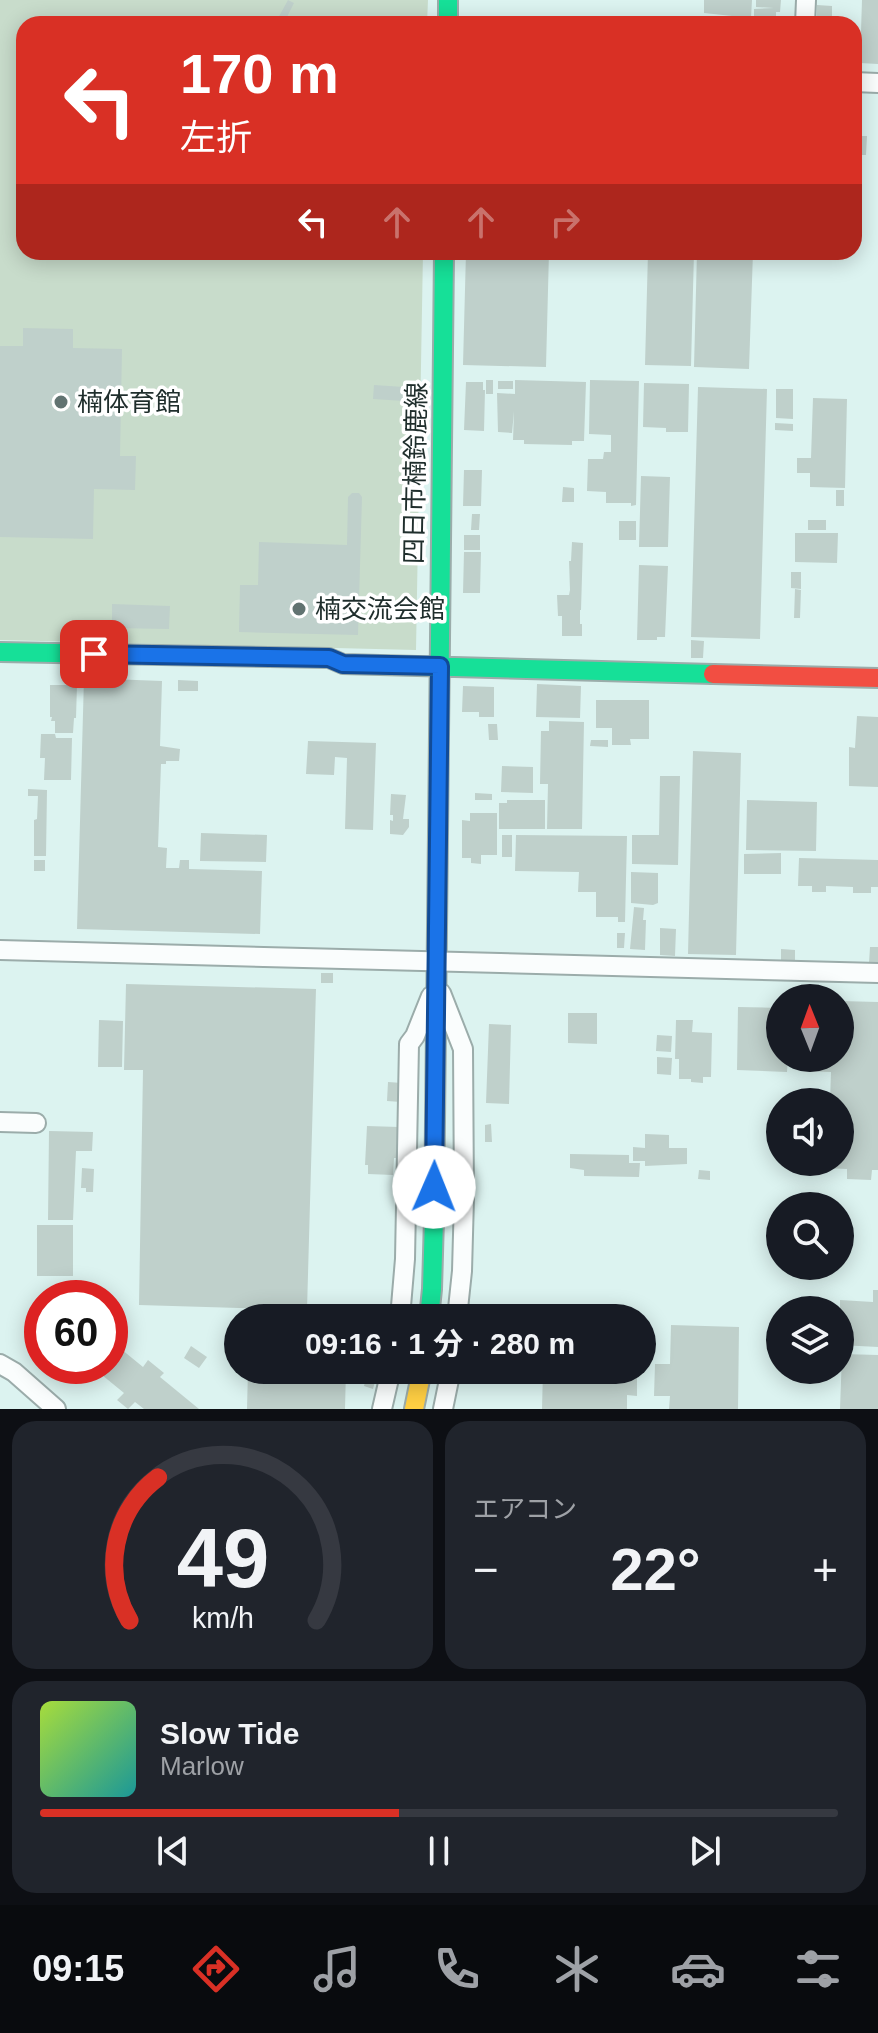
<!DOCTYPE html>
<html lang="ja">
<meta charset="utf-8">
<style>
body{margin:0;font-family:Helvetica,"Noto Sans JP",sans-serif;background:#20242c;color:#f1f3f6;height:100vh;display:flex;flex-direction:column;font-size:30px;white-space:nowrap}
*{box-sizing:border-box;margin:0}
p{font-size:26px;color:#9ea1a6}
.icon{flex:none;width:44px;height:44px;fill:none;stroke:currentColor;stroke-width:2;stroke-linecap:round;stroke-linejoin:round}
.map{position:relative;height:1409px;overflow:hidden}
.details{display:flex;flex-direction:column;gap:12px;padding:12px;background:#0d0f14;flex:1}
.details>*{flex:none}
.banner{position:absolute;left:16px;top:16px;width:846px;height:244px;border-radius:24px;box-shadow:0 4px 20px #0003;background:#d93025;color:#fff;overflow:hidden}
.needle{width:52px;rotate:359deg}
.tools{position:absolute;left:766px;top:984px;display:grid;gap:16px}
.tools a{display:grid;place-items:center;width:88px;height:88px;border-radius:50%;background:#171b24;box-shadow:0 4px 20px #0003;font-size:40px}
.speed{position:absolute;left:24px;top:1280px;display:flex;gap:16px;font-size:40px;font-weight:700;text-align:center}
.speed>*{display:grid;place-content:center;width:104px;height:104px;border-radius:50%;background:#171b24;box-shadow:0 4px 20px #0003;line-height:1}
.speed .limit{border:12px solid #d22;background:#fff;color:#111}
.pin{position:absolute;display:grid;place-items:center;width:68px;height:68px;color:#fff;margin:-34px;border-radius:16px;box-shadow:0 4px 12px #0006}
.me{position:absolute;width:88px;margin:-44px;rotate:1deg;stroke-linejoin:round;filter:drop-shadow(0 0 6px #0008)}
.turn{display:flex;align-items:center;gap:28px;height:168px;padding:0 32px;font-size:36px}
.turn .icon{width:104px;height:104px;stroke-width:2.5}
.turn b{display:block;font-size:56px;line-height:68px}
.lanes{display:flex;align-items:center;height:76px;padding:0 32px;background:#0003;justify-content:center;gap:40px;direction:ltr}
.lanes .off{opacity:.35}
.big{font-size:60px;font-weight:700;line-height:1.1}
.details .tile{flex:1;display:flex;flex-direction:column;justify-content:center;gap:12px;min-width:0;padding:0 28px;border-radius:24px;background:#20242c}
.details .dial{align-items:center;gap:0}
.dial svg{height:208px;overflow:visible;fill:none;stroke:#363941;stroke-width:7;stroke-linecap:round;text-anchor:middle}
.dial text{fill:#f1f3f6;stroke:none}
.song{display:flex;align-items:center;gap:24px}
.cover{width:96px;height:96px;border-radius:12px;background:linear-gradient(135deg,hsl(80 70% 55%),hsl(180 70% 35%))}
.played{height:8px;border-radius:4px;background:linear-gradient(90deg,#d93025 45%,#363941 45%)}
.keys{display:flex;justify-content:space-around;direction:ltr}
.heat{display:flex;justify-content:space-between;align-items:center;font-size:44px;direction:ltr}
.details .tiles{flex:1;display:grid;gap:12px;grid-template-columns:1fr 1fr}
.tile:last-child{grid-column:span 2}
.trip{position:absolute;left:224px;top:1304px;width:432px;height:80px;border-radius:40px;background:#171b24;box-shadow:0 4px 20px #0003;font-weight:700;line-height:80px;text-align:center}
.dock{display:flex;height:128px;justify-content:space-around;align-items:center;background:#090b0e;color:#9ea1a6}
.dock .icon{width:56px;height:56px}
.dock .active{color:#d93025}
.dock b{font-size:36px;color:#f1f3f6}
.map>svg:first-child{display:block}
</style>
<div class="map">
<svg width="878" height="1409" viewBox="0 0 878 1409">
<rect width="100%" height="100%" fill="#dcf3f0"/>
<!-- green -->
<path fill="#c8dccb" d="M0 0H428L427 24H24V252H423L416 650 0 640Z"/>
<!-- building -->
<path fill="#bfd0cb" d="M288 0 294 3 284 23 277 20Z
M704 0H752L751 18 704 13Z
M756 0H781L780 12H776V23H754V9L774 8 756 7Z
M862 0H878V64L860 63Z
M817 5 832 6V20L817 19Z
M859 136H867L866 155H859Z
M466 252H549L546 367 463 365Z
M648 252H694L691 366 645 365Z
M697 252H753L749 369 694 367Z
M23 328 73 329V348L122 349 120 456H136L135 490 94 489 93 539 0 537V346H23Z
M486 380H493V394H486Z
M515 380 586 382 584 441H572V445L524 444V440H513L514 411 512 433 498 432 497 393 515 394Z
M590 380 639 381 636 505 631 506V503H606V492L587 491 588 459H603L604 452H611V435L589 434Z
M498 381H513V389H498Z
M466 382H483V390H485L484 431 464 430Z
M644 383 689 384 688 432H666V428L643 427Z
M374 385 404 387V401L373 399Z
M698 387 767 389 760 639 691 637Z
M776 389H793V419L776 418Z
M813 398 847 399 845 488 810 487V473H797V458H811Z
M775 423 793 424V431L775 430Z
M464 470H482L481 506H463Z
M641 476 670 477 668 547H639Z
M563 487 574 488V502H562Z
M836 490H844V506H836Z
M352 493H359L362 497 358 635 239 632 240 585H258L259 542 347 545 348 497Z
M472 514H480L479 530H471Z
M808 520H826V530H808Z
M619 521H636V540H619Z
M795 533H838L837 563 795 562Z
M464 535H480V550H464Z
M572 542 583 543 581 610H580V624H582V636H562V616H558L557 595H569L570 590 569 561H571Z
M464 552H481L480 593H463Z
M639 565 668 566 665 637H657V640H637Z
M791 572H801V589L791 588Z
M795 589 801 590 800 618H794Z
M112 604 170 606 169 629 112 628Z
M691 640 704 641 703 658H691Z
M84 678 162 681 160 746 180 749 179 761H166V764H161L158 847 167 848 166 868H179L180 860H189V869L262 871 260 934 77 929Z
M178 680 198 681V691H178Z
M537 684 581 686 580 718 536 717Z
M50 685H77L76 718H74L73 733H55V721H51L52 717H50Z
M463 686 494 687V717H479V712H462Z
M596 700H649V739H630L631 745H612V728H596Z
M857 716 878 717V787L849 786V747L855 748Z
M549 721 584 722 582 829H547L548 784H540L541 731H549Z
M488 724H497L498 740H489Z
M41 734H55L56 738H72L71 780H44L45 758H40Z
M591 740H608V747L590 746Z
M308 741 376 743 373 830 345 829 347 758 335 757 334 775 306 774Z
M693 751 741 753 736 955 688 954Z
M502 766 533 767V793L501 792Z
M660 776H680L678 865 632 864V835H659Z
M28 789 47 790 46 856H34V820L37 819 38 796H28Z
M475 793 492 794V800H475Z
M391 794 406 795 403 819H409V827L403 835 390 834V820L393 821V815H390Z
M507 800H545V829H499V803H507Z
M747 800 817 802 816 851 746 850Z
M470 813H497V855H481V864L471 863V858H462V820L470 821Z
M201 833 267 835 266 862 200 861Z
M502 835H512V857H502Z
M516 835 627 836 625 922H618V917H596V892H578L579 872 515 871Z
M781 853V874H744V854Z
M799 858 878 860V887H871V893H853V887L826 886V892H812V886H798Z
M34 860H45V871H34Z
M631 872 658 873V903L653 905 631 903Z
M634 907 644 908 643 920H646L645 950 630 949Z
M660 928 676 929 675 956 660 955Z
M617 933H625L624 948H617Z
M870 947H878V964L869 963Z
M781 949 795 950V963H781Z
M321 973H333V983H321Z
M126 984 316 989 307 1310 139 1305 143 1070H124Z
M840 1001 878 1002V1170H872L871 1180 847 1179V1169L797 1167V1162H840V1102H830L831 1072 800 1071V1058H840Z
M738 1007 780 1008V1058H788L787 1072 737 1070Z
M568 1013H597V1044L568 1043Z
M99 1020 123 1021 122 1067H98Z
M676 1020H693L692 1032 712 1033 711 1077H703V1083L691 1082V1079H679V1059H675Z
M489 1024 511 1025 509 1104 486 1103Z
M657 1035 672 1036 671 1052 656 1051Z
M657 1057 672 1058 671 1075 657 1074Z
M388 1082 402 1083 401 1102 387 1101Z
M491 1124 492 1142H485V1125Z
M367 1126 399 1127V1158H394L393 1175 368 1174V1165H365Z
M49 1131 93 1132 92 1151H76L73 1220H48Z
M645 1134 669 1135V1148H687V1164L645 1166V1161H633V1147L645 1148Z
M570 1154 629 1155V1163H640L639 1177 584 1176V1170L570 1168Z
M82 1168 94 1169 93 1192H86V1188H81Z
M699 1170 710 1171V1180L698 1179Z
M37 1225H73V1276H37Z
M873 1290H878V1347L840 1345V1300L873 1302Z
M671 1325 739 1327 738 1409H669L670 1396H654L655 1364H670Z
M110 1340 143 1367 148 1360 164 1373 160 1377 199 1409H144L135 1402 128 1409 117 1400 124 1393 91 1366H110Z
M191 1346 207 1357 199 1368 184 1358Z
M842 1354 878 1355V1409H840Z
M248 1370H346L345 1409H247Z
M368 1370H378L373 1389 364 1386Z
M543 1370H637V1396L627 1395V1409H542Z"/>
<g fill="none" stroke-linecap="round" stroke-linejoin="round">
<defs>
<path id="street" d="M805 24 806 0
M854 82 878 83
M0 950 878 973
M441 993 463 1049 464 1198 462 1271 457 1318
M0 1122 36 1123
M400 1318 405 1259 409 1044 415 1036 431 996
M0 1364 14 1372 56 1409
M382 1409 391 1370
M443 1409 451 1370"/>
<path id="fast" d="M448 0V24
M0 652 329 658 343 664 713 674
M429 1318 432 1289 434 1218 444 252"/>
<path id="slow" d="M414 1409 422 1370"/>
<path id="jam" d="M713 674 878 678"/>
</defs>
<!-- street casing -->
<use href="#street" stroke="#9bacaa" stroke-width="22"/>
<!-- fast casing -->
<use href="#fast" stroke="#9bacaa" stroke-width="22"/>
<!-- slow casing -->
<use href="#slow" stroke="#9bacaa" stroke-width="22"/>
<!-- jam casing -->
<use href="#jam" stroke="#9bacaa" stroke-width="22"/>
<!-- street -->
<use href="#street" stroke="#fafdfd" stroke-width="18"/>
<!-- fast -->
<use href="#fast" stroke="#16e098" stroke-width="18"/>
<!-- slow -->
<use href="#slow" stroke="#ffcf43" stroke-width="18"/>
<!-- jam -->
<use href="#jam" stroke="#f24e42" stroke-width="18"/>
</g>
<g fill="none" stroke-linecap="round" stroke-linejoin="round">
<defs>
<path id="route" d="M94 654 329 658 343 664 440 666 434 1187"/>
</defs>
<!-- route casing -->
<use href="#route" stroke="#114b97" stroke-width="20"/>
<!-- route -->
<use href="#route" stroke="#1a73e8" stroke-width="14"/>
</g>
<!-- markers -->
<g fill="#617371" stroke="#fff" stroke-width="3">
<circle cx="61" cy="402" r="8"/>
<circle cx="299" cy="609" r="8"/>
</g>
<g text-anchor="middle" stroke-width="7" stroke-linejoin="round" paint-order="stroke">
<!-- poi labels -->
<g font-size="26" fill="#1f2e2c" stroke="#fff" text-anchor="start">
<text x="77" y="411">楠体育館</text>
<text x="315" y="618">楠交流会館</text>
</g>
<!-- street labels -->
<g font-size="26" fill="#1f2e2c" stroke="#fff">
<text transform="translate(415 473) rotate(-89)" y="9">四日市楠鈴鹿線</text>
</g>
</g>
</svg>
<div class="tools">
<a><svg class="needle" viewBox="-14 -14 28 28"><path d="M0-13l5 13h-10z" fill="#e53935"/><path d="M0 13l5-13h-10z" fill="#9ea1a6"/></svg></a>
<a><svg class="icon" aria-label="sound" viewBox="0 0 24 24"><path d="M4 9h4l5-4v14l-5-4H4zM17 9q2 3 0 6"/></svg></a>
<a><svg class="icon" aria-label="search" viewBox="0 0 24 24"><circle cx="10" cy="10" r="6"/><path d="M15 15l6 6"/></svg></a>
<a><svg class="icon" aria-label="layers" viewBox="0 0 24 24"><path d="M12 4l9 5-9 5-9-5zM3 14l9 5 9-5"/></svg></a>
</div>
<div class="speed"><div class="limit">60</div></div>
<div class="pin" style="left:94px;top:654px;background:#d93025"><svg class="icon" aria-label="arrive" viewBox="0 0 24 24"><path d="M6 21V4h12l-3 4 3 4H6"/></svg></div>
<svg class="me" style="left:434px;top:1187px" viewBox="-20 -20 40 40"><circle r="19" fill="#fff"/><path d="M0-13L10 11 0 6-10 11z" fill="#1a73e8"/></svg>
<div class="trip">09:16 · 1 分 · 280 m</div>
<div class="banner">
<div class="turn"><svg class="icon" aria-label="left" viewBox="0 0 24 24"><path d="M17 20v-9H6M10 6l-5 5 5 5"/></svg><div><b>170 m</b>左折</div></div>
<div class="lanes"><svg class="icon" aria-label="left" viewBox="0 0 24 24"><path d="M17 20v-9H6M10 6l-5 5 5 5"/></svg><svg class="icon off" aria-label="ahead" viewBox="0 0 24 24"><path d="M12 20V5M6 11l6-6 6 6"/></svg><svg class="icon off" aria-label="ahead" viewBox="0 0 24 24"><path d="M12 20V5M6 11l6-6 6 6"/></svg><svg class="icon off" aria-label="right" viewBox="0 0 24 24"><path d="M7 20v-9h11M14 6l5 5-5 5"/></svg></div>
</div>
</div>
<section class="details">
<div class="tiles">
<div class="tile dial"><svg viewBox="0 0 100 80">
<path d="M14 69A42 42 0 1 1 86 69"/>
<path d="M14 69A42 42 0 0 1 25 14" stroke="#d93025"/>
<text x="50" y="56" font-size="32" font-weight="700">49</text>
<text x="50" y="72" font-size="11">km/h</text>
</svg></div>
<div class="tile"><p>エアコン</p>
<div class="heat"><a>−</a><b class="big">22°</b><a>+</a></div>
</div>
<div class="tile">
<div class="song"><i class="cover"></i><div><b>Slow Tide</b><p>Marlow</p></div></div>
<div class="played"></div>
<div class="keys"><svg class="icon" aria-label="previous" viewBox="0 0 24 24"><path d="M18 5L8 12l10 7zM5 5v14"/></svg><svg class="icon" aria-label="pause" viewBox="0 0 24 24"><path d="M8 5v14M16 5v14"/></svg><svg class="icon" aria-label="next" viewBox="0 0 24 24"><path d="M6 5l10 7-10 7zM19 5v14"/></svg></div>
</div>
</div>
</section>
<nav class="dock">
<b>09:15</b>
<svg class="icon active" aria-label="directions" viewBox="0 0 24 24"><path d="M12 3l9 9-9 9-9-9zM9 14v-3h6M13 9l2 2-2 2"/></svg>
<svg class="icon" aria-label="music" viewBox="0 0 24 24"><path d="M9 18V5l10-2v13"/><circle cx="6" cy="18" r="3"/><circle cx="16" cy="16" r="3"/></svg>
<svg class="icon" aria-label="phone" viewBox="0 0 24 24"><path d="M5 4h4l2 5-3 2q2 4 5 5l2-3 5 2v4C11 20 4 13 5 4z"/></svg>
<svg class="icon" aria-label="climate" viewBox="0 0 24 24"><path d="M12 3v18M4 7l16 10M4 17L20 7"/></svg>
<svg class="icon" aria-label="car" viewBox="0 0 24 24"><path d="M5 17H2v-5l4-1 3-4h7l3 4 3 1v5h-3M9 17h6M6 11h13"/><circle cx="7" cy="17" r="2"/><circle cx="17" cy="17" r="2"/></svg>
<svg class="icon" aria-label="filters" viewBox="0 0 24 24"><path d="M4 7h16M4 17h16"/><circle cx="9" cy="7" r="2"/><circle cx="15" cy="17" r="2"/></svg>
</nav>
